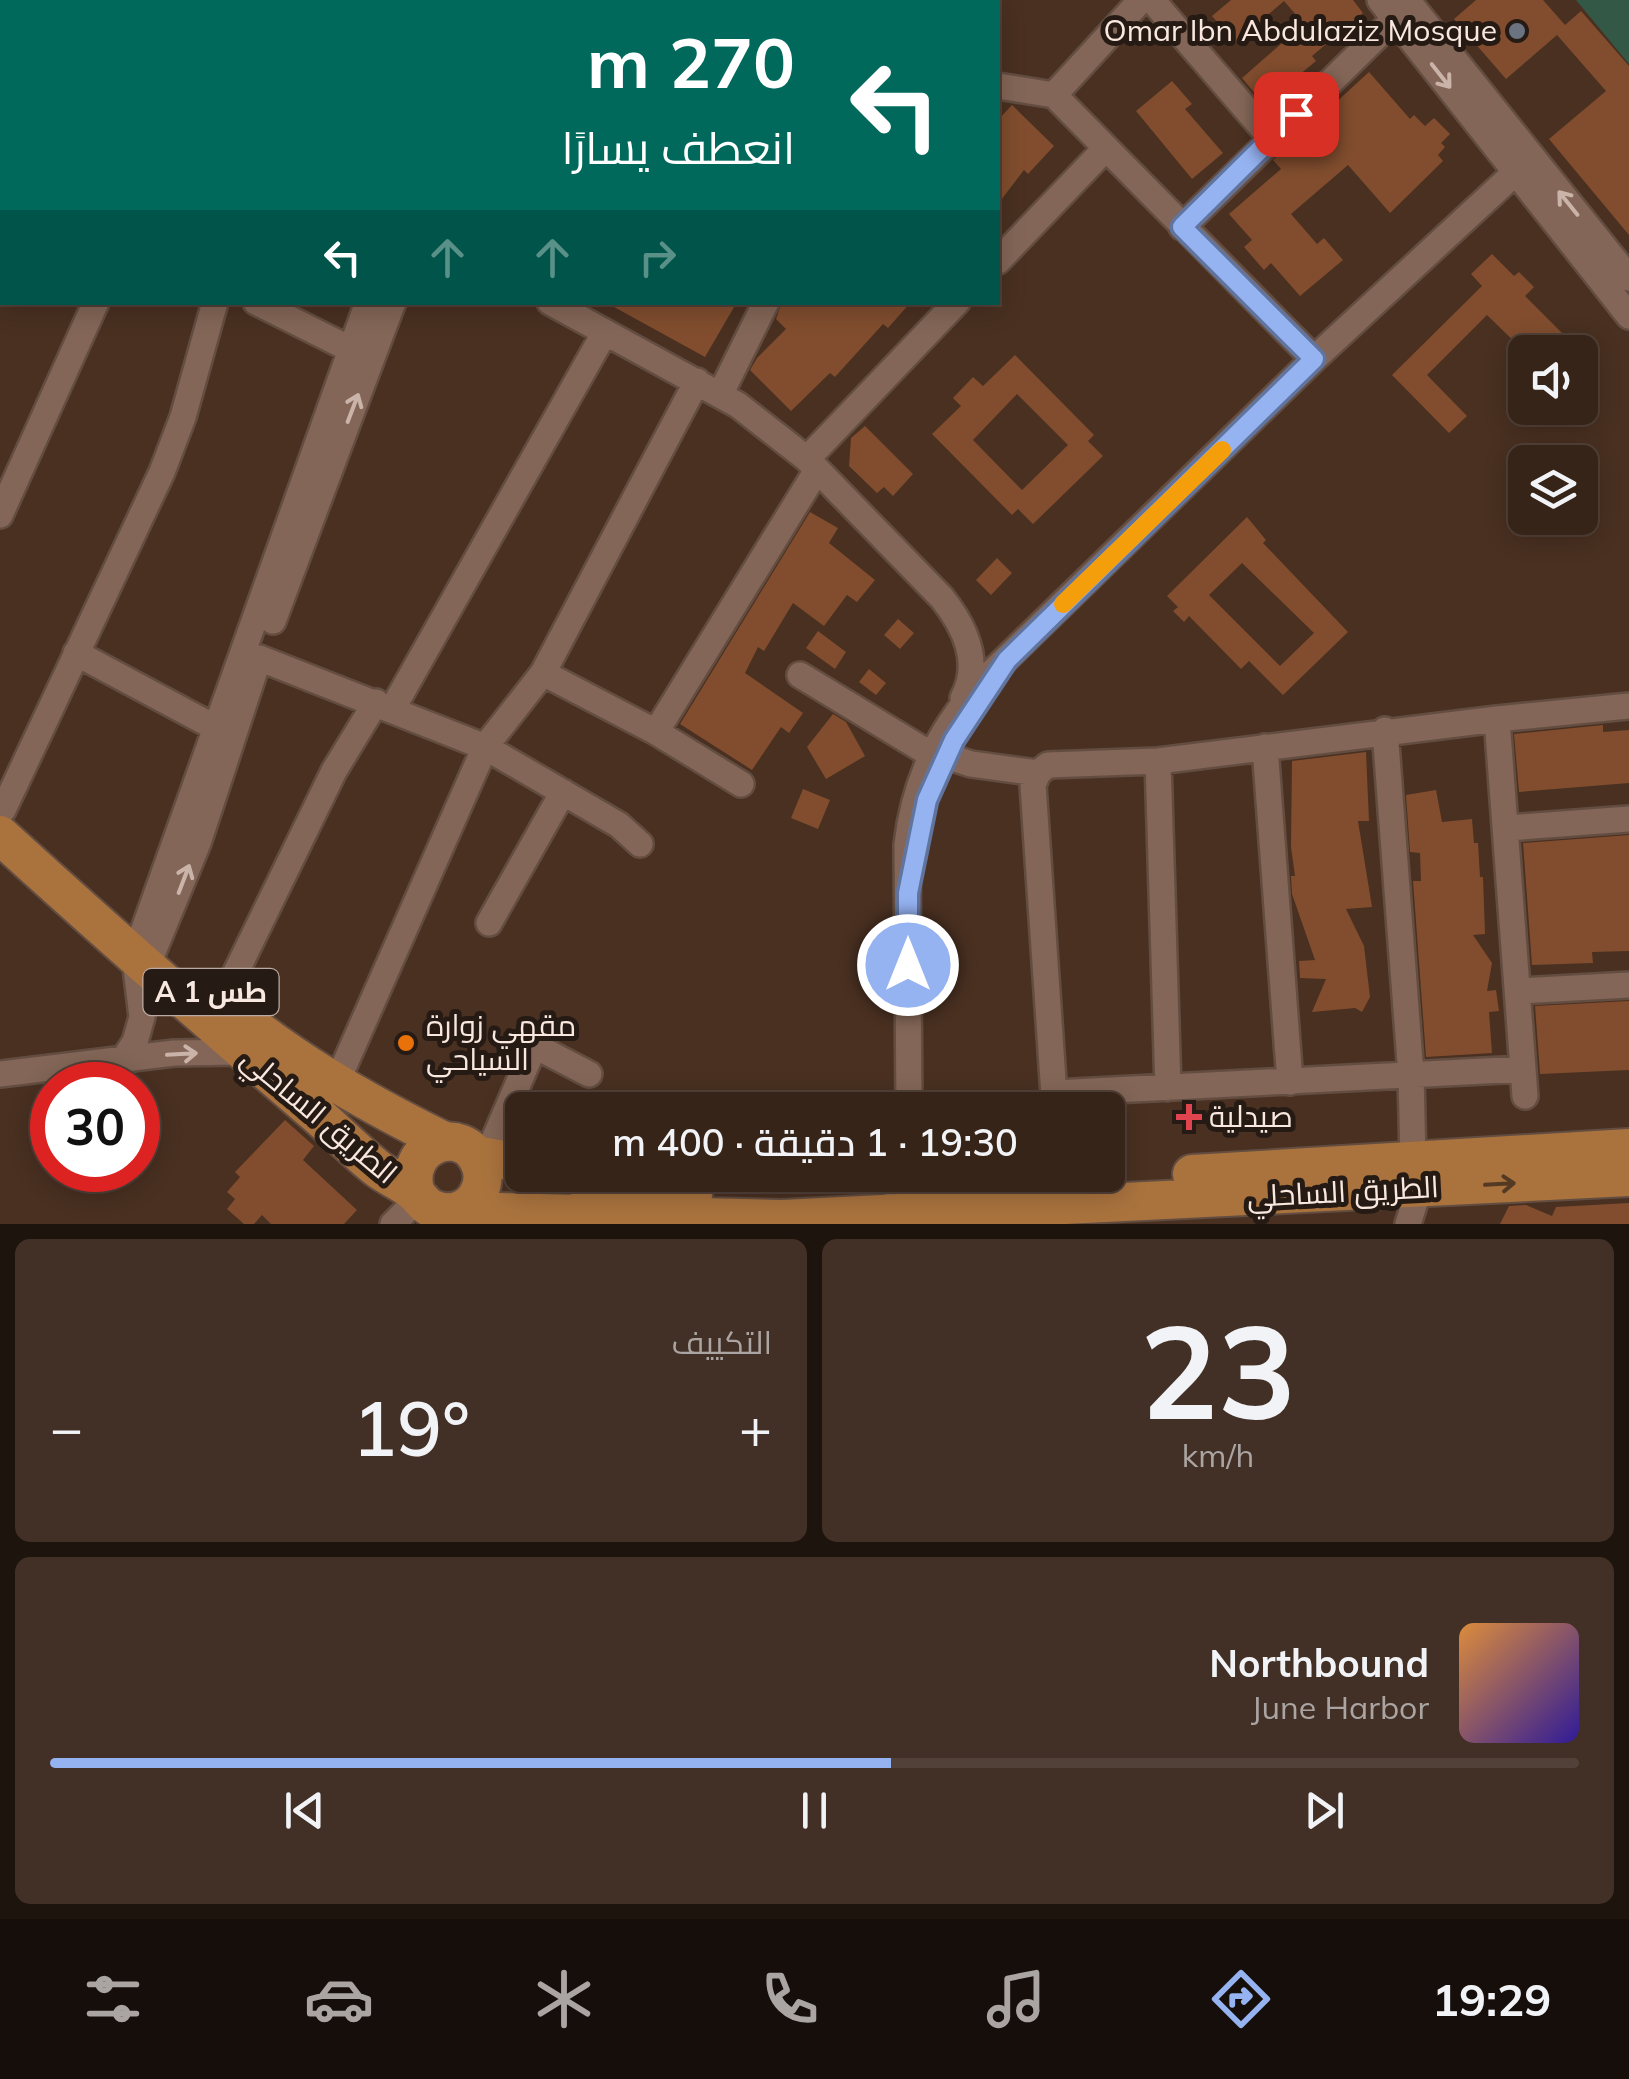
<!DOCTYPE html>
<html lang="ar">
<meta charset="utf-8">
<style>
body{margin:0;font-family:Mulish,Cairo,sans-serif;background:#423026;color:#f1f3f6;direction:rtl;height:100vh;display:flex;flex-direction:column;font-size:38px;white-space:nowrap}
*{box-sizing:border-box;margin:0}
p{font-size:32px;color:#aaa4a2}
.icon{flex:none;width:55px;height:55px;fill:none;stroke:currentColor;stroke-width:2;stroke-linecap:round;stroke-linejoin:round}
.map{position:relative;height:1224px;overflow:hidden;direction:ltr}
.drawer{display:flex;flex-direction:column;gap:15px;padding:15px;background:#1e140e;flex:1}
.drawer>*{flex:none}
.top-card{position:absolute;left:0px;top:0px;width:1000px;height:305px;box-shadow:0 5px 25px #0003,0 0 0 2px #514138;direction:rtl;background:#00695c;color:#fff;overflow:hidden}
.controls{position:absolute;left:1508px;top:335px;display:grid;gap:20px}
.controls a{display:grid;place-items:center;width:90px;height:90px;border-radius:15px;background:#372419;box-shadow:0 5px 25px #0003,0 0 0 2px #514138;font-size:50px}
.speed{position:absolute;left:30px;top:1062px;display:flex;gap:20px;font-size:50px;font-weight:700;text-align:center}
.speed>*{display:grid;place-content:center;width:130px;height:130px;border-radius:50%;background:#372419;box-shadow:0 5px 25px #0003,0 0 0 2px #514138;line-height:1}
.speed .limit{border:15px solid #d22;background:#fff;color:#111}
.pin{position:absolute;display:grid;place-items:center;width:85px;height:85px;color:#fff;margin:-42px;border-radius:20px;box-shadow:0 5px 15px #0006}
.me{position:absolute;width:110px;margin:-55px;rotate:0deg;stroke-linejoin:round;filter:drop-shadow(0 0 8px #0008)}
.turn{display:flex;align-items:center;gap:35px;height:210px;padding:0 40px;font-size:45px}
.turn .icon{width:130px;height:130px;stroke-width:2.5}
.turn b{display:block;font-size:70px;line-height:85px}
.lanes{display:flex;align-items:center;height:95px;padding:0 40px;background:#0003;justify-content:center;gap:50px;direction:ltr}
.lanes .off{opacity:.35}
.big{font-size:75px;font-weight:600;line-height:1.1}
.drawer .tile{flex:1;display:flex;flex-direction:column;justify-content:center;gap:15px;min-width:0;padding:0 35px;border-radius:15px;background:#423026}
.drawer .dial{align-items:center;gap:0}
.dial b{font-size:130px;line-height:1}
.song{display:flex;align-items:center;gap:30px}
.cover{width:120px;height:120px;border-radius:15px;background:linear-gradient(135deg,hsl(30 70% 55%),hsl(250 70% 35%))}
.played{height:10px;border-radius:5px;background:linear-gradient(90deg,#95b2f1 55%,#514138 55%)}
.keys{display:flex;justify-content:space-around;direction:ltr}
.heat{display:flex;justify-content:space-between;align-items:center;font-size:55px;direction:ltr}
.drawer .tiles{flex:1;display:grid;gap:15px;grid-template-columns:1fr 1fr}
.tile:last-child{grid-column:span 2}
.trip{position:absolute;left:505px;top:1092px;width:620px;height:100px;border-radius:15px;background:#372419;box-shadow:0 5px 25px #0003,0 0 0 2px #514138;font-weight:600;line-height:100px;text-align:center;direction:rtl}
.tab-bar{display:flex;height:160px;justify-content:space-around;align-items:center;background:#160e0a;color:#aaa4a2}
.tab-bar .icon{width:70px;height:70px}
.tab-bar .current{color:#95b2f1}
.tab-bar b{font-size:45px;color:#f1f3f6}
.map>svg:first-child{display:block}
</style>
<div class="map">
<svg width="1629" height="1224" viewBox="0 0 1629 1224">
<rect width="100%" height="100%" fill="#493021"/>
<!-- green -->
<path fill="#335946" d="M1576 0H1629V64Z"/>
<!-- building -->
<path fill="#814d2e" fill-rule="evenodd" d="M1231 0H1353L1363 13 1312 56 1316 61 1264 104 1242 78 1304 24 1284 1 1235 43 1212 16Z
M1476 0H1543L1565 25 1581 11 1629 66V235L1549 139 1606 91 1557 35 1506 79 1454 19Z
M1369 72 1410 119 1414 115 1425 126 1434 118 1450 134 1441 143 1445 147 1438 155 1443 161 1390 213 1348 165 1291 214 1317 244 1324 238 1343 260 1300 296 1271 263 1264 270 1244 247 1252 240 1229 214 1281 169 1273 160Z
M1172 81 1192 104 1185 109 1223 153 1192 179 1136 111Z
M1012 105 1054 146 1028 174 1024 170 998 204V120Z
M1492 254 1514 276 1519 272 1534 287 1525 296 1581 352H1525L1487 315 1427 375 1467 416 1449 433 1392 375 1482 286 1471 274Z
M605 302H737L705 357Z
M782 302H911L888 328 883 324 835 377 830 373 791 411 750 370 757 358 786 329 776 319Z
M1015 355 1094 435 1088 441 1103 456 1033 524 1018 509 1012 515 932 434 961 406 953 398 973 377 983 386ZM1017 394 1068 445 1022 490 973 440Z
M865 426 913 474 893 496 884 487 877 493 849 466 851 438Z
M810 512 838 528 829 543 875 580 857 602 847 595 824 626 793 603 764 651 758 647 745 673 803 713 789 733 781 727 752 770 680 724Z
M1247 517 1266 540 1263 543 1348 632 1283 695 1249 661 1241 669 1189 616 1184 622 1173 611 1178 607 1167 596ZM1242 563 1314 633 1280 666 1209 595Z
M997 558 1012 573 991 595 976 580Z
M898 619 914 633 900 649 884 635Z
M818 631 846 652 835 669 806 648Z
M869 669 886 683 876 695 859 682Z
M833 714 846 722 865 756 826 779 807 747Z
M1603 725V732L1629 730V783L1519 792 1514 734Z
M1366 752 1369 821H1358L1372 907 1346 909 1364 946 1370 997 1362 1012 1355 1008 1312 1012 1326 979 1300 978 1299 961 1315 960 1292 894 1291 876H1295L1291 847 1292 761Z
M803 789 830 800 818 829 791 818Z
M1436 790 1442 822 1472 819 1474 843H1478L1480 877H1483L1485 934 1473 935 1492 963 1487 991 1496 990 1499 1011 1489 1012 1492 1053 1426 1057 1413 881H1421L1420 853 1410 852 1406 795Z
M1629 835V951L1592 952 1593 963 1532 965 1523 843Z
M1629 1001V1070L1540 1074 1535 1006Z
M285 1120 314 1146 303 1160 357 1210 344 1224H271L262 1215 254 1224H244L227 1209 235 1199 227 1192 240 1177 235 1172Z
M1629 1203V1224H1500L1509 1206 1526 1205 1552 1216 1556 1207Z"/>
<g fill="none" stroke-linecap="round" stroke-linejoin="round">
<defs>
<path id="minor" d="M1141 0 1054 95 1314 359
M1152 0 1271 138
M1380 0 1629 316
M1407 0 1629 278
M115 2V0
M258 2V0
M474 2 475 0
M497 2 498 0
M678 2V0
M864 2V0
M0 76 2 77
M998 86 1054 95
M0 208 2 209
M1182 227 1407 7
M998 261 1106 148
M256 302 352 350
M550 302 738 405 807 459 942 598C965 627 982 662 963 698
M720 395 766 302
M807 459 957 302
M0 515 96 302
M273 621 393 302
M76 653 216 728
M259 658 485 747 619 825 640 844
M543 673 656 732 741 784
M800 675 930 754
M393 708 605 332
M1385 730 1411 1075 1413 1161
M656 732 817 470
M1265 747 1290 1082
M946 756 971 764 1038 773
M1158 761 1168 1088
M3 810 162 472 183 417 215 302
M1507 828 1629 819
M489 923 563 792
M146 969 198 843 257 664
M1518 991 1629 985
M222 1001 334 771 376 702
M123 1060 135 1042 142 1017 135 959 143 932 368 302
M0 1074 174 1053 241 1052
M336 1084 485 747 543 673 697 381
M1055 1093 1523 1069
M1525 1096 1497 719 1629 706
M909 1110 907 845C914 781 938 733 980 684L1314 359 1531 158
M1055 1110 1033 785 1038 773 1048 765 1158 761 1497 719
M487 1156 531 1054 539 1048 589 1074
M1056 1175V1181
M895 1212 900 1175
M393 1224 419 1198
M1408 1224 1419 1189"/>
<path id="highway" d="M0 835C104 930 209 1022 315 1113 336 1131 356 1152 378 1169 390 1178 406 1184 416 1194 422 1200 425 1206 433 1209 450 1217 470 1210 478 1194 483 1185 484 1174 480 1164 464 1121 400 1145 416 1194
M213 994C283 1055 362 1101 446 1142
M475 1155 522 1163
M1192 1174 1629 1148
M571 1175 624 1187 693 1195
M951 1175 966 1187
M458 1211 782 1219 1629 1177"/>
</defs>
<!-- minor casing -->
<use href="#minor" stroke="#634d41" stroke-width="30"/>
<!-- highway casing -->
<use href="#highway" stroke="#634d41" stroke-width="42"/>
<!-- minor -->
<use href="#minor" stroke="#836657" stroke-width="25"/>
<!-- highway -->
<use href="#highway" stroke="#aa733e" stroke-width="38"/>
</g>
<!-- one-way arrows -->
<defs><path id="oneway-shaft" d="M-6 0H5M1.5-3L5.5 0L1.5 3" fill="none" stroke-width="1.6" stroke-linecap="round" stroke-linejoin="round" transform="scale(2.5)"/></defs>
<g stroke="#cab4a9">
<use href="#oneway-shaft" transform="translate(1441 76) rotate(52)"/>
<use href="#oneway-shaft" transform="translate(1568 203) rotate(-129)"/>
<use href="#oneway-shaft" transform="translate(353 408) rotate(-69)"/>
<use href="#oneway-shaft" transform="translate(184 879) rotate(-69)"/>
<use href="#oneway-shaft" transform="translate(182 1054) rotate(-3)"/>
</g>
<use stroke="#543a23" href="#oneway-shaft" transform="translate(1500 1184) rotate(-3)"/>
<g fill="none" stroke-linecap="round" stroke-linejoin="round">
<defs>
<path id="route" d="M908 965V893L927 800 954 740 1007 660 1314 359 1182 227 1296 114"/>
</defs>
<!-- route casing -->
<use href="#route" stroke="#61749d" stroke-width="25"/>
<!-- route -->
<use href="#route" stroke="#95b2f1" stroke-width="18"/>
<!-- slow -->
<path stroke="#f59e0b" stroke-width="18" d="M1063 604 1222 450"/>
</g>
<!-- markers -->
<circle fill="#6b7280" stroke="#261b14" stroke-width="4" cx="1517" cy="31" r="10"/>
<circle fill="#e8710a" stroke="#261b14" stroke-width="4" cx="406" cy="1043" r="10"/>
<path fill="#e0444e" stroke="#261b14" stroke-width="4" d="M1184 1102h10v10h10v10h-10v10h-10v-10h-10v-10h10z"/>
<g text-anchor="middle" stroke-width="10" stroke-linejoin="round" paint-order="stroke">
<!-- shield labels -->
<rect fill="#261b14" stroke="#baaaa2" stroke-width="2.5" x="143.5" y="969" width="135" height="46" rx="8"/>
<g font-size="28" font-weight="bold" fill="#f9e8df">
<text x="211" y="1002">A 1 طس</text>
</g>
<!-- poi labels -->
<g font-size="30" fill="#f9e8df" stroke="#261b14" text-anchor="start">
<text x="1497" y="41" text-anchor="end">Omar Ibn Abdulaziz Mosque</text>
<text x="426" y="1036">مقهي زوارة<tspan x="426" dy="34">السياحي</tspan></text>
<text x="1209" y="1127">صيدلية</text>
</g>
<!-- street labels -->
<g font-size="30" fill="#f9e8df" stroke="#261b14">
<text transform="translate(319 1116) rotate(40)" y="10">الطريق الساحلي</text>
<text transform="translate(1343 1192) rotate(-3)" y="10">الطريق الساحلي</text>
</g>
</g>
</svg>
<div class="controls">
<a><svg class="icon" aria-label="sound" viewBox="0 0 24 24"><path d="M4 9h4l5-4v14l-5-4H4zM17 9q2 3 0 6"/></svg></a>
<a><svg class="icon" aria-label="layers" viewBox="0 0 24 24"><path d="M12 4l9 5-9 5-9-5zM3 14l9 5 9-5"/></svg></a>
</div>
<div class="speed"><div class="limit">30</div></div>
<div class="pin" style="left:1296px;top:114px;background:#d93025"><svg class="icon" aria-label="arrive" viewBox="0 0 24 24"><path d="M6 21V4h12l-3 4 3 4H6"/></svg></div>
<svg class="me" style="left:908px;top:965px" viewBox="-20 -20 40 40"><circle r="17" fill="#95b2f1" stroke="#fff" stroke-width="3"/><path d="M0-11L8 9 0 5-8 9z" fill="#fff"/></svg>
<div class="trip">19:30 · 1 دقيقة · 400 m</div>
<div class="top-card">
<div class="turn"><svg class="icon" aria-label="left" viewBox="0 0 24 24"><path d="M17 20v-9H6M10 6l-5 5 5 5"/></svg><div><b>270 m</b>انعطف يسارًا</div></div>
<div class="lanes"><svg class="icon" aria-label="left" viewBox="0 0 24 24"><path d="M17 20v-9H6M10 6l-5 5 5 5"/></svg><svg class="icon off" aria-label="ahead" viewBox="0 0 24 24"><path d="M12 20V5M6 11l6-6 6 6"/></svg><svg class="icon off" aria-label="ahead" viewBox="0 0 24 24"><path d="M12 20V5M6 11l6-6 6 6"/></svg><svg class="icon off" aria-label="right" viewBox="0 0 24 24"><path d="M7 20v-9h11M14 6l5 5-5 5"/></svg></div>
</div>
</div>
<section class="drawer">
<div class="tiles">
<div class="tile dial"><b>23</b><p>km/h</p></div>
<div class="tile"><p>التكييف</p>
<div class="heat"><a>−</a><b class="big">19°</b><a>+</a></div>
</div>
<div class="tile">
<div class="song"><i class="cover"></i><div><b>Northbound</b><p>June Harbor</p></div></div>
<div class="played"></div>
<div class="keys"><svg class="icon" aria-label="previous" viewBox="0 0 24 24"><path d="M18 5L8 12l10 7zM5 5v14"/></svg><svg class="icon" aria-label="pause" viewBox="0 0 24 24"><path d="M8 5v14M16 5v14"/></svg><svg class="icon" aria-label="next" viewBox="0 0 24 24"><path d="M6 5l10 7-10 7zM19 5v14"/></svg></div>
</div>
</div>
</section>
<nav class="tab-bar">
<b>19:29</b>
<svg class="icon current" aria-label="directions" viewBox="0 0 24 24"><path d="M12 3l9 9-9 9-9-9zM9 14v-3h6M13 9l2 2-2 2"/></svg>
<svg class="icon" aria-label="music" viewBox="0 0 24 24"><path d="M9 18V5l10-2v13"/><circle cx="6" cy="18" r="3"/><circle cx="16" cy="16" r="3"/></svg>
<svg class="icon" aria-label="phone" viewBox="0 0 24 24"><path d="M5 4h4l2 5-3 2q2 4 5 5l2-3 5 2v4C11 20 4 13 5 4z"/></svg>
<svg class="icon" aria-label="climate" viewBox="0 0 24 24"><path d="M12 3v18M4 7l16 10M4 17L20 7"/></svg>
<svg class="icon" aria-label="car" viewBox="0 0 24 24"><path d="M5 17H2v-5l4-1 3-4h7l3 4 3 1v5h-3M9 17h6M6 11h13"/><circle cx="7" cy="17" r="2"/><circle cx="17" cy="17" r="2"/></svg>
<svg class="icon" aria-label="filters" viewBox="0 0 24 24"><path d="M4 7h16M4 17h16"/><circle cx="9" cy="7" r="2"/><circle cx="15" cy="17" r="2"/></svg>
</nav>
